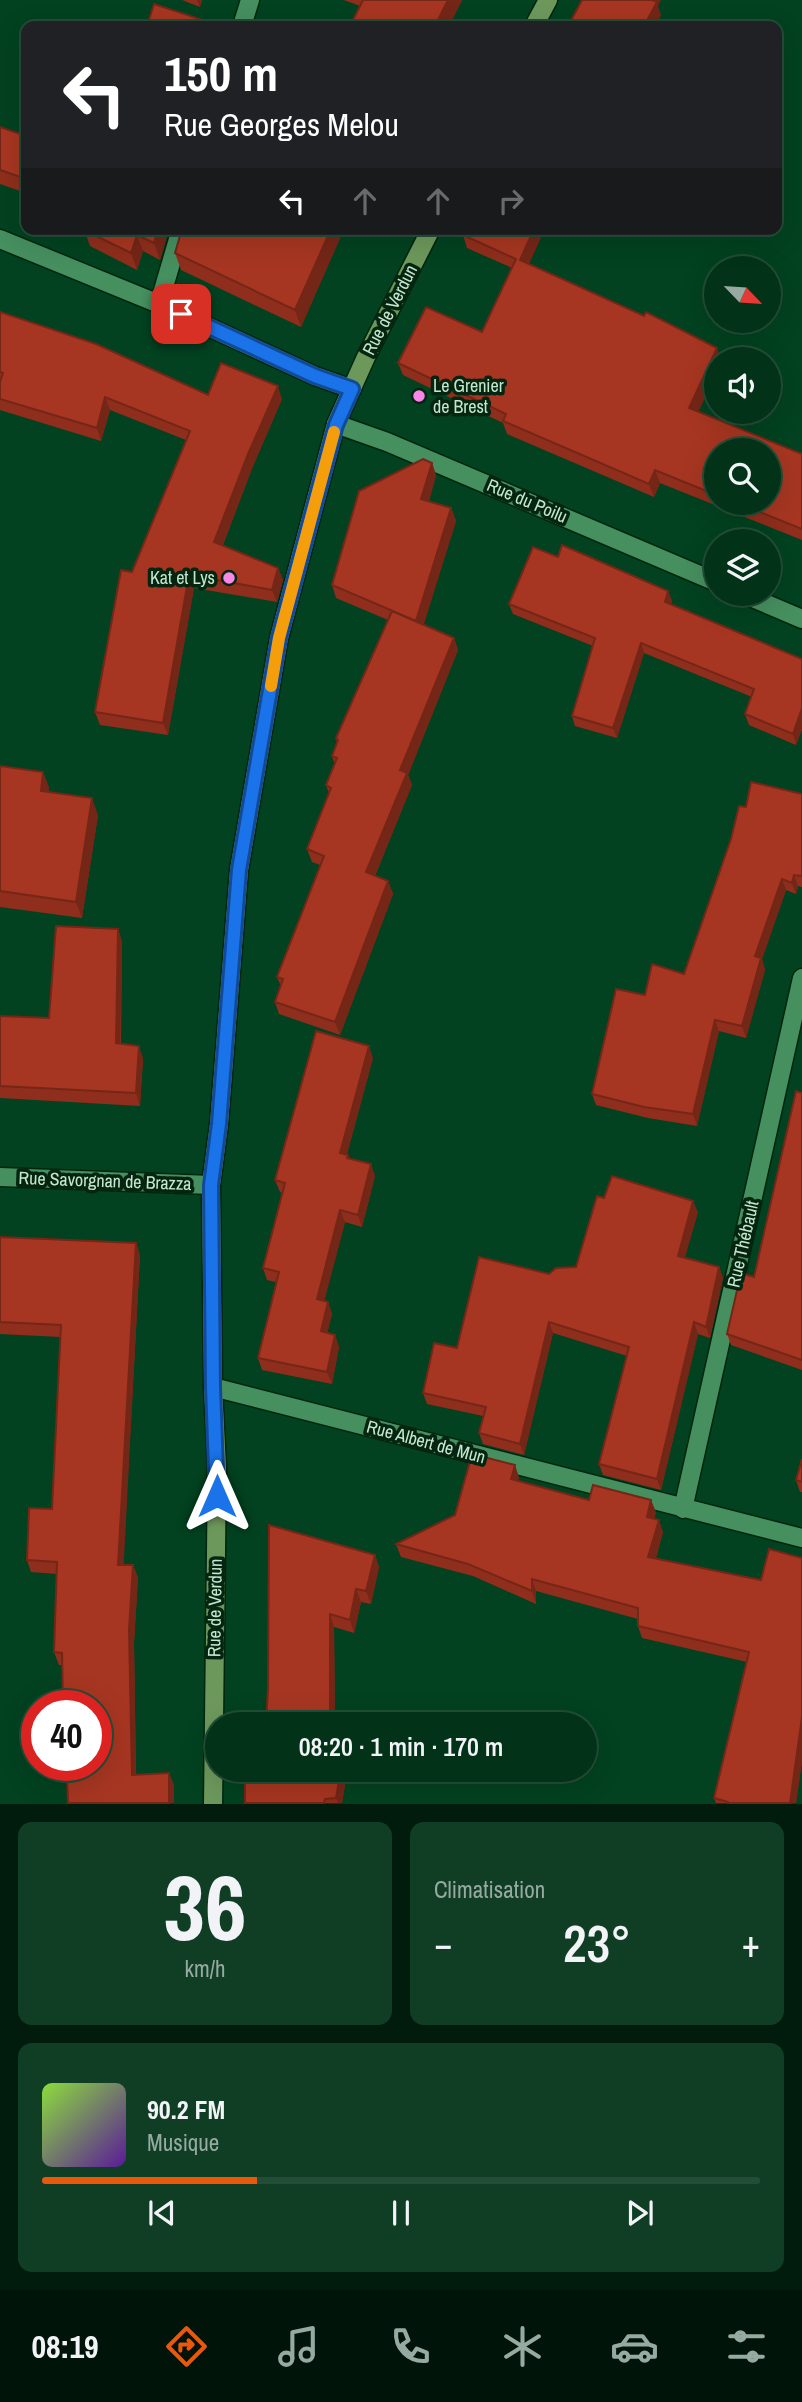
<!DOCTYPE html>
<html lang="fr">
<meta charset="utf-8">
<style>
body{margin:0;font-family:"Archivo Narrow",sans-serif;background:#103e25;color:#f1f3f6;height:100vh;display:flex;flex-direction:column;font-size:26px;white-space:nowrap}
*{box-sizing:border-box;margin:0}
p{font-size:23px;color:#96aaa2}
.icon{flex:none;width:38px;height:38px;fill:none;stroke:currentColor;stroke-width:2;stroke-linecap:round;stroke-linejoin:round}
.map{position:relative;height:1804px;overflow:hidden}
.details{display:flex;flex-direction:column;gap:18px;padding:18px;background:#011c0d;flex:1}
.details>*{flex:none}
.top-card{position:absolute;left:21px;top:21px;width:761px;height:214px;border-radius:14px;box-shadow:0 7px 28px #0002,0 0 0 2px #234d37;background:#202124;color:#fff;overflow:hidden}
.needle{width:46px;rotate:115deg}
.tools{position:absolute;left:704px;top:256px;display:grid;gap:14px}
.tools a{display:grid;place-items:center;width:77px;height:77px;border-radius:50%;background:#023218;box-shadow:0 7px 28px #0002,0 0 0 2px #234d37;font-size:35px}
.speed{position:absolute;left:21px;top:1690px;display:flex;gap:14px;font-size:35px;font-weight:700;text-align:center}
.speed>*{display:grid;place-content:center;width:91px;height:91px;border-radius:50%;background:#023218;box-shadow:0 7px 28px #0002,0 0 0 2px #234d37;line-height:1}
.speed .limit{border:10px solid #d22;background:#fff;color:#111}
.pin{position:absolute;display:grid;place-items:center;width:60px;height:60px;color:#fff;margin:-30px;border-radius:14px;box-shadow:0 4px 10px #0006}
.me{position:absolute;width:77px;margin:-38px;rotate:0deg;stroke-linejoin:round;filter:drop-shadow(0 0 5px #0008)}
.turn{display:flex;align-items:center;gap:24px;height:147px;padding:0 28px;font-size:32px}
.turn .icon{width:91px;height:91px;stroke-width:2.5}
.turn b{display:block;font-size:49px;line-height:60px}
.lanes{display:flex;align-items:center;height:66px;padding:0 28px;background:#0003;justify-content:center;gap:35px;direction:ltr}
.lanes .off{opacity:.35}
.big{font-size:52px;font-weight:600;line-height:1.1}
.details .card{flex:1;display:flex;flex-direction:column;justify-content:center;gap:10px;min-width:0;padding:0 24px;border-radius:14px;background:#103e25}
.details .dial{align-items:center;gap:0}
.dial b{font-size:91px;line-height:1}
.song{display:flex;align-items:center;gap:21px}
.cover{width:84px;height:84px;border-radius:10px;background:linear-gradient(135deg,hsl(90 70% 55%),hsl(270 70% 35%))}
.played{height:7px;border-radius:4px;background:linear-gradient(90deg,#ea580c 30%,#234d37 30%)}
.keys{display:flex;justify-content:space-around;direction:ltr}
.heat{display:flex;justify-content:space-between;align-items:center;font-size:38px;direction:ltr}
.details .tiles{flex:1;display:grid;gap:18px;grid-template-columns:1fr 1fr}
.card:last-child{grid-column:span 2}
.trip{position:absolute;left:205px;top:1712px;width:392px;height:70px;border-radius:35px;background:#023218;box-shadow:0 7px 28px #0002,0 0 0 2px #234d37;font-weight:600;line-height:70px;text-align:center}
.tab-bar{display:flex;height:112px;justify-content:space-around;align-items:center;background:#01140a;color:#96aaa2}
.tab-bar .icon{width:49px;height:49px}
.tab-bar .current{color:#ea580c}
.tab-bar b{font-size:32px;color:#f1f3f6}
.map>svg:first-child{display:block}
</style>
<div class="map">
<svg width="802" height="1804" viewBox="0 0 802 1804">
<rect width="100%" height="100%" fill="#024220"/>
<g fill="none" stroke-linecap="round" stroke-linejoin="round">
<defs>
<path id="street" d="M242 26 250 0
M0 239 159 304 315 376 352 389
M159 304 181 229
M336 424 387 442 716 582
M741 593 802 619
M0 1177 211 1185
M213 1387 802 1538
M683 1509 802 978"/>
<path id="secondary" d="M534 26 548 0
M213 1804 217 1468 213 1387 211 1185 219 1124 239 870 279 638 336 424 366 357 431 229"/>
</defs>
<!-- street casing -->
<use href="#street" stroke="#00260e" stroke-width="21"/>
<!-- secondary casing -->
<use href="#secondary" stroke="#00260e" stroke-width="21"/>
<!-- street -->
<use href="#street" stroke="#468f5f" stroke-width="18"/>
<!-- secondary -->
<use href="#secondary" stroke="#6d985c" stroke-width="18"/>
</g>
<!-- wall -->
<path fill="#8f2e1c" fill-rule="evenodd" d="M182 0H202L200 7Z
M344 0H462L449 26 360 6Z
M0 127 26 136V193L0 184Z
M84 229H169L160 260 143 251 137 270 90 246Z
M182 229H344L301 327 181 270 175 253Z
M463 235 529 264 716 374 698 412 802 454V540L660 483 654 497 507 434 503 423 403 375 398 363 482 332 512 268 467 248ZM716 450 768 502H716Z
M0 312 208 395 282 399 253 466 223 545 278 568 283 580 277 602 194 588 168 735 100 725 95 712 132 572 186 440 110 410 101 441 0 410Z
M432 463 436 475 429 501 451 508 456 521 423 625 454 638 458 650 408 775 412 785 375 876 388 881 393 894 340 1035 279 1014 275 1002 281 986 277 977 320 865 312 862 307 849 329 793 326 785 335 765 332 756 337 743 336 738 388 620 336 598 332 585Z
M558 557 668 591 672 601 671 604 802 659V729L796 745 749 725 745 714 752 697 644 653 617 738 575 726 572 716 593 646 513 614 509 604Z
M0 766 43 772 49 788 48 792 98 815 82 918 0 907Z
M802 794V887L798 886 796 894 786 890 762 959 765 970 746 1038 719 1031 697 1126 648 1118 596 1105 592 1094 645 995 684 974 746 807Z
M118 929 122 942 121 1044 143 1058 140 1106 0 1098V1016L49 1018Z
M373 1058 347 1154 350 1159 375 1176 362 1227 345 1222 324 1301 328 1302 332 1314 327 1333 335 1335 339 1347 332 1384 262 1370 258 1358 276 1282 267 1280 263 1268 282 1193 280 1192 275 1180Z
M802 1093V1370L731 1345 727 1334 754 1277Z
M604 1198 698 1212 685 1257 719 1267 723 1278 710 1338 698 1334 661 1490 603 1475 599 1464 627 1356 553 1333 524 1455 483 1444 479 1433 483 1416 427 1404 423 1393 457 1348 549 1274 576 1267Z
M0 1237 136 1243 140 1255 123 1565H133L138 1578 134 1642 136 1775 169 1773 174 1786H68L64 1777 62 1665H59L54 1652 57 1574 31 1572 27 1560 52 1509 60 1337 0 1334Z
M802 1459V1492H800L796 1480Z
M519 1477 518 1481 589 1500 656 1512 654 1518 663 1532 656 1558 761 1580 802 1558V1761L796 1803H716L714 1798 747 1662 642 1638 638 1626V1619L536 1591V1604L473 1576 401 1557 396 1544 455 1515Z
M375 1555 379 1567 371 1604 361 1602 354 1633 334 1627 335 1720H337L338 1724H266L268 1688Z
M245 1769H343L346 1779 342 1803H245Z"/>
<!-- shaded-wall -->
<path fill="#742617" d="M197 0H202L200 7Z
M448 0H462L449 26H435Z
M650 0H661L658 6 661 15 656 26H644Z
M158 229H169L160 260 154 243Z
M331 229H344L301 327 295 310Z
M534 229H545L525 273 520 260Z
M137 235 143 251 137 270 131 253Z
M717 348 721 359H716V374L694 421 689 408Z
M278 386 282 399 253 466 219 554 214 542 248 454Z
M105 397 110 410 101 441 97 428Z
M432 463 436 475 426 511 421 499Z
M655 470 660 483 654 497 649 484Z
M451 508 456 521 421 634 416 621Z
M278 568 283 580 277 602 272 590Z
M189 575 194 588 168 735 163 723Z
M668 591 672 601 668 612 665 602Z
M454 638 458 650 408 775 412 785 371 885 366 872 400 770Z
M641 643 644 653 617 738 613 728Z
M802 709V729L796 745 793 734Z
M43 772 49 788 47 808 41 791Z
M92 798 98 815 82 918 76 902Z
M794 875 798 886 796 894 792 883Z
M782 879 786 890 762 959 765 970 746 1038 742 1026 755 956Z
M388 881 393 894 340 1035 335 1022Z
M118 929 122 942 120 1056 116 1043Z
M715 1020 719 1031 697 1126 693 1114Z
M139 1046 143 1058 140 1106 136 1093Z
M369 1046 373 1058 344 1164 340 1153Z
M371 1164 375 1176 362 1227 358 1215Z
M693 1201 698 1212 682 1267 678 1256Z
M340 1210 345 1222 322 1310 317 1299Z
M136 1243 140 1255 123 1577 118 1565Z
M719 1267 723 1278 710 1338 706 1327Z
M328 1302 332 1314 325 1343 321 1331Z
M549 1322 553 1333 524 1455 520 1444Z
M694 1322 698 1334 661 1490 657 1479Z
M335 1335 339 1347 332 1384 327 1372Z
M515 1465 519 1477 516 1492 511 1479Z
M651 1500 656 1512 652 1529 647 1517Z
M659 1520 663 1532 652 1569 648 1557Z
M375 1555 379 1567 371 1604 366 1591Z
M133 1565 138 1578 134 1642 136 1788 132 1775 129 1630Z
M532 1579 536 1591V1604L532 1591Z
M356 1589 361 1602 354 1633 350 1620Z
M330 1614 334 1627 335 1724 330 1719Z
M802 1717V1761L796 1803H790Z
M338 1769H343L346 1779 342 1803H338L336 1798Z
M169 1773 174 1786V1803H169Z"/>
<!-- building -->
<path fill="#a63621" stroke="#742617" stroke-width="2" d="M363 0H448L435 26H350Z
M582 0H652L657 2 644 26H568Z
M154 4 206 21 204 26H147Z
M0 127 26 136V179L0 170Z
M158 229 154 243 137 235 131 253 84 230Z
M182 229H331L295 310 175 253Z
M466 229H534L520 260 644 316 646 312 717 348 689 408 802 454V529L735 502H768V450H716V495L655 470 649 484 503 421 506 414 398 363 426 307 482 332 516 259 463 235Z
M0 312 96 344 208 395 221 363 278 386 248 454 214 542 278 568 272 590 189 575 163 723 95 712 121 570 132 572 190 431 105 397 97 428 0 399V382L3 373 0 372Z
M423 459 432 463 421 499 451 508 416 621 332 585 359 491Z
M562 545 668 591 665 602 802 659V708L793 734 745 714 754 689 641 643 613 728 572 716 595 638 509 604 533 547 558 557Z
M392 611 454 638 400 770 407 773 366 872 388 881 335 1022 275 1002 283 979 277 977 324 856 307 849 331 788 326 785 337 758 332 756 338 740 336 738Z
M0 766 43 772 41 791 92 798 76 902 0 891Z
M751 782 802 794V876L794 875 792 883 782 879 755 956 761 958 742 1026 715 1020 693 1114 644 1107 592 1094 616 989 645 995 652 964 684 974 731 839 739 806 746 807Z
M56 926 118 929 116 1043 139 1046 136 1093 0 1086V1016L49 1018Z
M316 1031 369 1046 340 1153 348 1155 347 1158 371 1164 358 1215 340 1210 317 1299 328 1302 321 1331 335 1335 327 1372 258 1358 279 1272 263 1268 285 1183 275 1180Z
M796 1091 802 1093V1360L727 1334 741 1273 754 1277Z
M612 1176 693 1201 678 1256 719 1267 706 1327 694 1322 657 1479 599 1464 629 1347 549 1322 520 1444 479 1433 486 1407 423 1393 434 1343 457 1348 479 1257 549 1274 556 1268 576 1267 597 1196 604 1198Z
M0 1237 136 1243 118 1565H133L129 1630 132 1775 169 1773V1803H68L67 1777H64V1766H96V1706H63L62 1653 54 1652 57 1562 27 1560 29 1508 52 1509 61 1325 0 1322Z
M472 1454 515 1465 511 1479 589 1500 593 1485 651 1500 647 1517 659 1520 648 1557 761 1580 769 1549 802 1558V1717L790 1803H728V1802L714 1798 749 1652 638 1626V1608L532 1579V1591L468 1564 396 1544 455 1515Z
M802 1459V1482L796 1480Z
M269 1525 375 1555 366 1591 356 1589 350 1620 330 1614V1719L337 1720V1724H266L268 1688Z
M245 1769H341L336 1798 325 1799 324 1803H245Z"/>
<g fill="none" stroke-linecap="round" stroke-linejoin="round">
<defs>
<path id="route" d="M181 314 315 376 352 389 336 425 279 638 239 870 219 1124 211 1185 213 1387 217 1496"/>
</defs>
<!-- route casing -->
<use href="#route" stroke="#114b97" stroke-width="18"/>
<!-- route -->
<use href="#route" stroke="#1a73e8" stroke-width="12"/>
<!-- slow -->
<path stroke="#f59e0b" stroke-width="12" d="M271 686 279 638 334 432"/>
</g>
<!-- markers -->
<g fill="#f987e8" stroke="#052511" stroke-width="2.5">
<circle cx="419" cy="396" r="7"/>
<circle cx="229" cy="578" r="7"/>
</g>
<g text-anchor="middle" stroke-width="7" stroke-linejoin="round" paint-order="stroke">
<!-- street labels -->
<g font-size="18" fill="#c4e8cd" stroke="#052511">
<text transform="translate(390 310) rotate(-63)" y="6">Rue de Verdun</text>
<text transform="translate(527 501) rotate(23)" y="6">Rue du Poilu</text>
<text transform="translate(105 1181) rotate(2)" y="6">Rue Savorgnan de Brazza</text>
<text transform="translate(743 1244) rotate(-77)" y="6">Rue Thébault</text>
<text transform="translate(426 1442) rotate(15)" y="6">Rue Albert de Mun</text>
<text transform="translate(215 1608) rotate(-89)" y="6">Rue de Verdun</text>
</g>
<!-- poi labels -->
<g font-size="18" fill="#c4e8cd" stroke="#052511" text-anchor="start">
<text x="433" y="392">Le Grenier<tspan x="433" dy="21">de Brest</tspan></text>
<text x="215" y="584" text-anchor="end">Kat et Lys</text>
</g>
</g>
</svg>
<div class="tools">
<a><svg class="needle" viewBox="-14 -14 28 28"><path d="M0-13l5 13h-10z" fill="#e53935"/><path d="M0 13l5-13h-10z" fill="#96aaa2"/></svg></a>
<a><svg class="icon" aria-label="sound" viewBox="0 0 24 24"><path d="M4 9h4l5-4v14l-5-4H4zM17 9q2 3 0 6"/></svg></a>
<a><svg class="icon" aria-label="search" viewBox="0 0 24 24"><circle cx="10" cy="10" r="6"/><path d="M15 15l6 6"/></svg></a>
<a><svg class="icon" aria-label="layers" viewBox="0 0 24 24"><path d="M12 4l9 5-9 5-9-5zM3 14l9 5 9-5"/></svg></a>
</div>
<div class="speed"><div class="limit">40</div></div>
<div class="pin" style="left:181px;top:314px;background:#d93025"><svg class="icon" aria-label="arrive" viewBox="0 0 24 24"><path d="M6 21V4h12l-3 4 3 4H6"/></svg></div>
<svg class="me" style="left:217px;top:1496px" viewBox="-20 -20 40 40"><path d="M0-17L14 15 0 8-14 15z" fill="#1a73e8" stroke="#fff" stroke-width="4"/></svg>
<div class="trip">08:20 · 1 min · 170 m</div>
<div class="top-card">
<div class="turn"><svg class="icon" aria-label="left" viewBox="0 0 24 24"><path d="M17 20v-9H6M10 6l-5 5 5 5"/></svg><div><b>150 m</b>Rue Georges Melou</div></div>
<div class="lanes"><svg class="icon" aria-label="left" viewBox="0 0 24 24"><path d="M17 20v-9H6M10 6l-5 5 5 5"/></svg><svg class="icon off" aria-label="ahead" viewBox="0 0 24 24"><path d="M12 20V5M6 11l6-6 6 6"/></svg><svg class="icon off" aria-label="ahead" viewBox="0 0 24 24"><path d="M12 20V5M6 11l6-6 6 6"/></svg><svg class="icon off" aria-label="right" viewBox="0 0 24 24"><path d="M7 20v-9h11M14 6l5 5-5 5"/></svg></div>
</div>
</div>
<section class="details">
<div class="tiles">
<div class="card dial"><b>36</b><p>km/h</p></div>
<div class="card"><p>Climatisation</p>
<div class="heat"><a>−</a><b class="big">23°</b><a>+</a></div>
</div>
<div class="card">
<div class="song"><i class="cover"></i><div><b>90.2 FM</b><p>Musique</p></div></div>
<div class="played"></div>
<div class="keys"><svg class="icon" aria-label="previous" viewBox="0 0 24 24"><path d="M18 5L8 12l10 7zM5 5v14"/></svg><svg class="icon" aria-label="pause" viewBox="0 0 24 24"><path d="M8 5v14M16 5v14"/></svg><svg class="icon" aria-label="next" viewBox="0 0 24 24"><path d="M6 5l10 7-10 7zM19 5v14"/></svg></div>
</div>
</div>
</section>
<nav class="tab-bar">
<b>08:19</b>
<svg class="icon current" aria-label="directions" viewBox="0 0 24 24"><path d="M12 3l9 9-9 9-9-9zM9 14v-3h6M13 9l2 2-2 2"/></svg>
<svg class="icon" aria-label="music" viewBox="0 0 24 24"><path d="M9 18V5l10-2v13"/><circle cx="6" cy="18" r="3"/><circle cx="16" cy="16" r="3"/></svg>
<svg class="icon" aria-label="phone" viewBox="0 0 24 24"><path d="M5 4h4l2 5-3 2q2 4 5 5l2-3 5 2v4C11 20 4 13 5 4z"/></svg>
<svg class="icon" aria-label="climate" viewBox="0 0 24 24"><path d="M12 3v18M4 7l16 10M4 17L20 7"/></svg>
<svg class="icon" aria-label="car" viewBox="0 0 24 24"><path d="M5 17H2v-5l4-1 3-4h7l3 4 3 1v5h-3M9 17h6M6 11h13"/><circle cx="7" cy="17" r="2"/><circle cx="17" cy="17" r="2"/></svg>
<svg class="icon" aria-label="filters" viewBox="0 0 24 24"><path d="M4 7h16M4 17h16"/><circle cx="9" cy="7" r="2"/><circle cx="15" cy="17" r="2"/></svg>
</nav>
